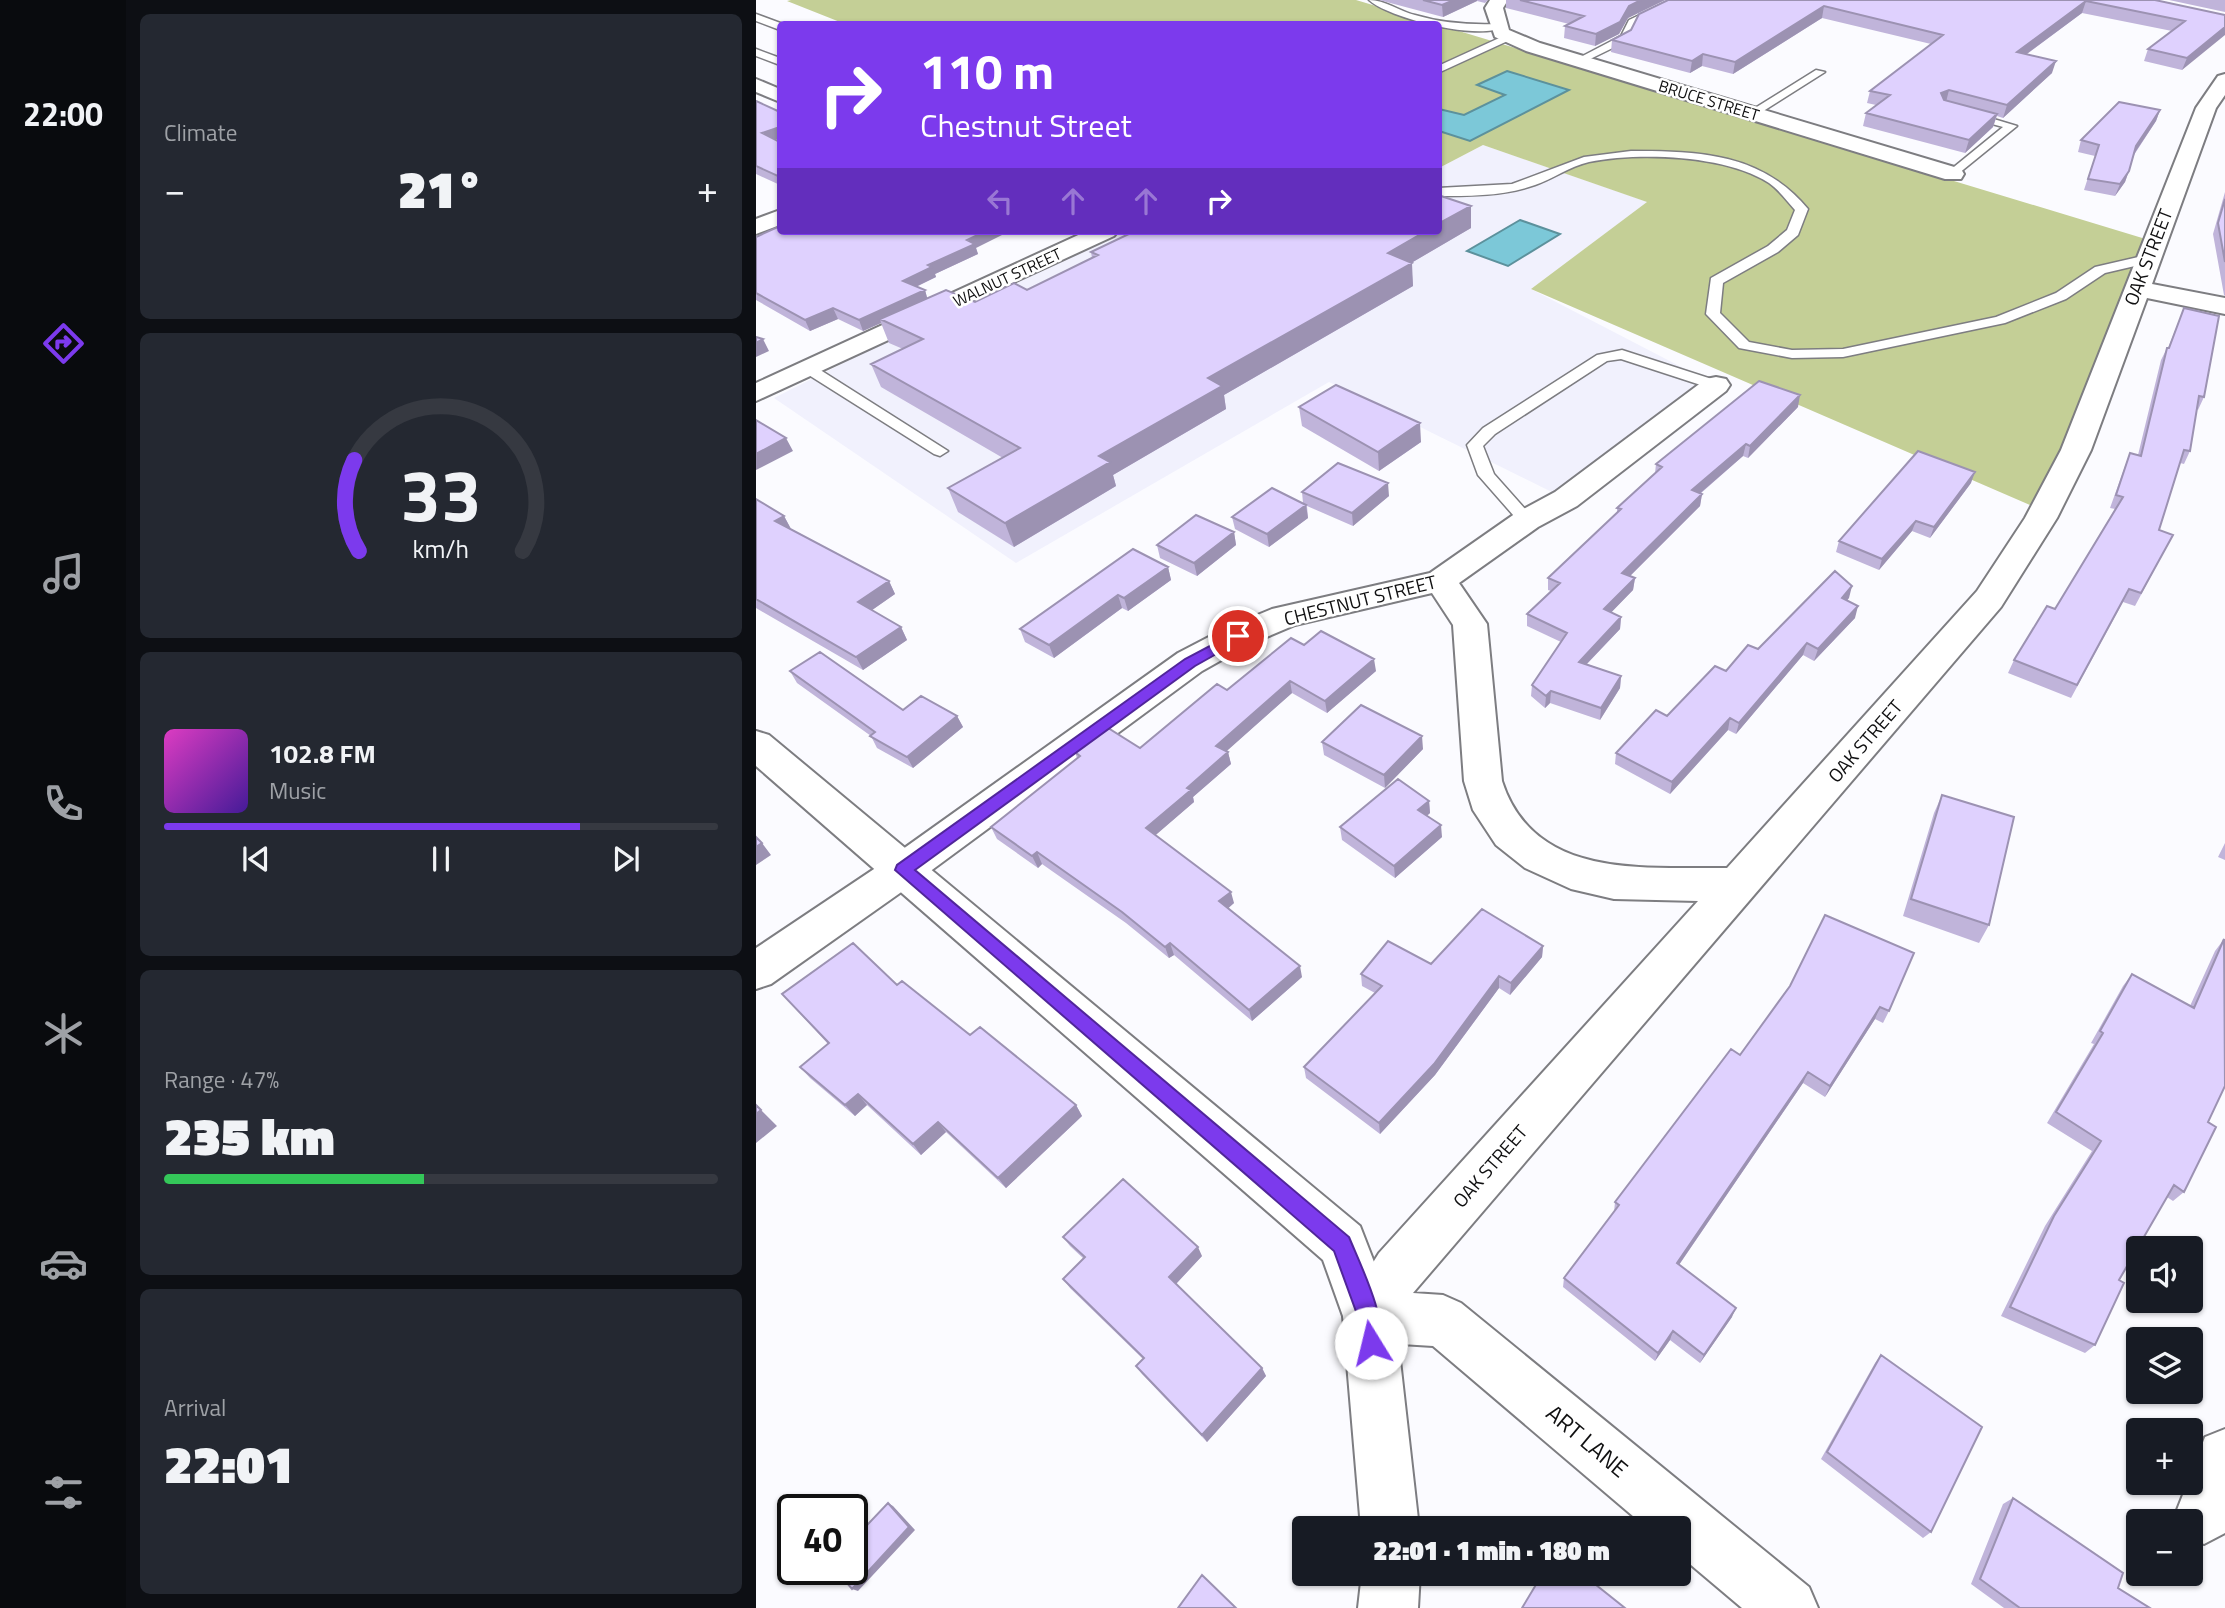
<!DOCTYPE html>
<meta charset="utf-8">
<style>
body{margin:0;font-family:"Titillium Web",sans-serif;background:#242831;color:#f1f3f6;height:100vh;display:flex;flex-direction:column;font-size:26px;white-space:nowrap}
*{box-sizing:border-box;margin:0}
p{font-size:23px;color:#9ea1a6}
.icon{flex:none;width:38px;height:38px;fill:none;stroke:currentColor;stroke-width:2;stroke-linecap:round;stroke-linejoin:round}
.map{position:relative;flex:1;overflow:hidden}
.drawer{display:flex;flex-direction:column;gap:14px;padding:14px;background:#0d0f14;width:630px}
.drawer>*{flex:none}
.top-card{position:absolute;left:21px;top:21px;width:665px;height:214px;border-radius:7px;box-shadow:0 2px 5px #0004;background:#7c3aed;color:#fff;overflow:hidden}
.controls{position:absolute;left:1370px;top:1236px;display:grid;gap:14px}
.controls a{display:grid;place-items:center;width:77px;height:77px;border-radius:7px;background:#171b24;box-shadow:0 2px 5px #0004;font-size:35px}
.speed{position:absolute;left:21px;top:1494px;display:flex;gap:14px;font-size:35px;font-weight:700;text-align:center}
.speed>*{display:grid;place-content:center;width:91px;height:91px;border-radius:50%;background:#171b24;box-shadow:0 2px 5px #0004;line-height:1}
.speed .limit{border:4px solid #111;border-radius:10px;background:#fff;color:#111}
.pin{position:absolute;display:grid;place-items:center;width:60px;height:60px;color:#fff;margin:-30px;border:4px solid #fff;border-radius:50%;box-shadow:0 2px 7px #0007}
.me{position:absolute;width:77px;margin:-38px;rotate:351deg;stroke-linejoin:round;filter:drop-shadow(0 0 5px #0008)}
.turn{display:flex;align-items:center;gap:24px;height:147px;padding:0 28px;font-size:32px}
.turn .icon{width:91px;height:91px;stroke-width:2.5}
.turn b{display:block;font-size:49px;line-height:60px}
.lanes{display:flex;align-items:center;height:66px;padding:0 28px;background:#0003;justify-content:center;gap:35px;direction:ltr}
.lanes .off{opacity:.35}
.big{font-size:52px;font-weight:800;line-height:1.1}
.drawer .card{flex:1;display:flex;flex-direction:column;justify-content:center;gap:10px;min-width:0;padding:0 24px;border-radius:10px;background:#242831}
.drawer .dial{align-items:center;gap:0}
.dial svg{height:182px;overflow:visible;fill:none;stroke:#363941;stroke-width:7;stroke-linecap:round;text-anchor:middle}
.dial text{fill:#f1f3f6;stroke:none}
.song{display:flex;align-items:center;gap:21px}
.cover{width:84px;height:84px;border-radius:10px;background:linear-gradient(135deg,hsl(310 70% 55%),hsl(260 70% 35%))}
.played{height:7px;border-radius:4px;background:linear-gradient(90deg,#7c3aed 75%,#363941 75%)}
.keys{display:flex;justify-content:space-around;direction:ltr}
.heat{display:flex;justify-content:space-between;align-items:center;font-size:38px;direction:ltr}
.charge{height:10px;border-radius:5px;background:linear-gradient(90deg,#34c759 47%,#363941 0)}
.trip{position:absolute;left:536px;top:1516px;width:399px;height:70px;border-radius:7px;background:#171b24;box-shadow:0 2px 5px #0004;font-weight:800;line-height:70px;text-align:center}
main{display:flex;flex:1;min-height:0}
.menu{display:flex;flex-direction:column;width:126px;justify-content:space-around;align-items:center;background:#090b0e;color:#9ea1a6}
.menu .icon{width:49px;height:49px}
.menu .current{color:#7c3aed}
.menu b{font-size:32px;color:#f1f3f6}
.map>svg:first-child{display:block}
</style>
<main>
<nav class="menu">
<b>22:00</b>
<svg class="icon current" aria-label="directions" viewBox="0 0 24 24"><path d="M12 3l9 9-9 9-9-9zM9 14v-3h6M13 9l2 2-2 2"/></svg>
<svg class="icon" aria-label="music" viewBox="0 0 24 24"><path d="M9 18V5l10-2v13"/><circle cx="6" cy="18" r="3"/><circle cx="16" cy="16" r="3"/></svg>
<svg class="icon" aria-label="phone" viewBox="0 0 24 24"><path d="M5 4h4l2 5-3 2q2 4 5 5l2-3 5 2v4C11 20 4 13 5 4z"/></svg>
<svg class="icon" aria-label="climate" viewBox="0 0 24 24"><path d="M12 3v18M4 7l16 10M4 17L20 7"/></svg>
<svg class="icon" aria-label="car" viewBox="0 0 24 24"><path d="M5 17H2v-5l4-1 3-4h7l3 4 3 1v5h-3M9 17h6M6 11h13"/><circle cx="7" cy="17" r="2"/><circle cx="17" cy="17" r="2"/></svg>
<svg class="icon" aria-label="filters" viewBox="0 0 24 24"><path d="M4 7h16M4 17h16"/><circle cx="9" cy="7" r="2"/><circle cx="15" cy="17" r="2"/></svg>
</nav>
<section class="drawer">
<div class="card"><p>Climate</p>
<div class="heat"><a>−</a><b class="big">21°</b><a>+</a></div>
</div>
<div class="card dial"><svg viewBox="0 0 100 80">
<path d="M14 69A42 42 0 1 1 86 69"/>
<path d="M14 69A42 42 0 0 1 12 29" stroke="#7c3aed"/>
<text x="50" y="56" font-size="32" font-weight="700">33</text>
<text x="50" y="72" font-size="11">km/h</text>
</svg></div>
<div class="card">
<div class="song"><i class="cover"></i><div><b>102.8 FM</b><p>Music</p></div></div>
<div class="played"></div>
<div class="keys"><svg class="icon" aria-label="previous" viewBox="0 0 24 24"><path d="M18 5L8 12l10 7zM5 5v14"/></svg><svg class="icon" aria-label="pause" viewBox="0 0 24 24"><path d="M8 5v14M16 5v14"/></svg><svg class="icon" aria-label="next" viewBox="0 0 24 24"><path d="M6 5l10 7-10 7zM19 5v14"/></svg></div>
</div>
<div class="card"><p>Range · 47%</p><b class="big">235 km</b><div class="charge"></div></div>
<div class="card"><p>Arrival</p><b class="big">22:01</b></div>
</section>
<div class="map">
<svg width="1469" height="1608" viewBox="0 0 1469 1608">
<rect width="100%" height="100%" fill="#fbfbff"/>
<!-- built -->
<path fill="#f1f1fd" d="M727 145 892 202 775 289 960 385 810 499 573 382 260 563 18 398 350 231H682L683 168Z"/>
<!-- green -->
<path fill="#c4cf96" d="M35 0H600L680 24H89L31 1Z
M683 25 1406 244 1288 511 775 289 891 202 727 145 683 168Z"/>
<!-- water -->
<path fill="#7cc8d8" stroke="#5c919c" stroke-width="2" d="M751 71 813 90 714 141 683 131V109L708 115 749 95 721 85Z
M764 220 804 234 752 266 711 251Z"/>
<g fill="none" stroke-linecap="round" stroke-linejoin="round">
<defs>
<path id="lane" d="M613 0C629 0 643 11 659 15 686 23 714 25 741 24L746 27C724 41 632 18 613 0Z
M915 0H928L880 24 873 40 826 63 817 61 865 36 873 20Z
M0 14 27 24 24 30 0 21Z
M752 34 757 37 756 39 682 73V66Z
M0 49 24 58V65L0 56Z
M1060 70 1069 72 1001 115 991 113Z
M1211 111 1261 126 1197 178 1191 174 1193 171 1247 127 1207 116 1205 114Z
M875 151C943 151 1006 153 1052 209L1042 235 1022 252 967 283 964 313 993 342 1036 350 1087 349 1240 317 1300 293 1339 267 1391 255 1398 259 1396 262 1349 273 1310 299 1249 323 1087 357 1036 358 983 348 950 314 955 278 1012 246 1031 230 1039 210C1031 201 1023 190 1013 183 969 155 884 152 833 162 814 166 797 179 779 185 748 196 715 196 682 196V188L756 184 828 157Z
M866 350 965 382 968 385 960 390 865 359 851 361 739 434 727 446 738 474 779 520 771 525 765 524 722 475 711 445 727 428 841 355Z
M53 365 58 366 192 451 184 456 178 454 48 372 46 369 48 366Z"/>
<path id="street" d="M734 0H752L747 8 753 30 784 43 1205 169 1208 174 1205 179H1189L770 51 739 37 729 8Z
M1469 74V95L1460 108 1396 284 1469 298V314L1391 298 1335 450 1301 518 1245 607 657 1293 687 1295 705 1303 1053 1587 1062 1608H986L922 1554V1528H891L677 1346 613 1342 595 1334 587 1316 595 1298 623 1253 942 901 858 899 815 889 769 868 740 845 717 810 708 781 697 625 676 593 539 625 494 644 446 671 161 881 15 984 0 989V948L133 859 422 653 470 628 516 609 674 573 760 513 799 492 950 379 960 377 970 379 974 385 970 391 821 506 782 527 703 583 731 624 746 781C778 880 887 867 971 868L1221 591 1269 518 1305 450 1440 108 1462 76Z
M0 79 24 89V102L0 92Z
M24 210V225L0 234V219Z
M331 231H362L358 236 0 401V383Z
M1469 1429V1533L1448 1544 1435 1538V1521H1422L1419 1515 1432 1482H1435V1474L1449 1437Z"/>
<path id="secondary" d="M0 731 13 735 604 1226 639 1316 663 1528H605L587 1316 567 1260 0 766Z
M606 1573H664L662 1608H602Z"/>
</defs>
<!-- lane casing -->
<use href="#lane" stroke="#7d7d81" stroke-width="3"/>
<!-- street casing -->
<use href="#street" stroke="#7d7d81" stroke-width="4"/>
<!-- secondary casing -->
<use href="#secondary" stroke="#7d7d81" stroke-width="4"/>
<!-- lane -->
<use href="#lane" fill="#fff" fill-rule="evenodd"/>
<!-- street -->
<use href="#street" fill="#fff" fill-rule="evenodd"/>
<!-- secondary -->
<use href="#secondary" fill="#fff" fill-rule="evenodd"/>
</g>
<!-- wall -->
<path fill="#c0b4da" d="M623 0H732L729 3 721 1 687 17Z
M750 0H909L872 18 863 34 839 46 808 38 809 26 813 24 750 8Z
M912 0H1399L1469 15 1426 70 1388 61 1392 49 1416 31 1326 13 1271 54 1296 73 1247 118 1241 116 1237 127 1209 153 1107 126 1110 113 1120 105 1111 103 1114 91 1175 44 1066 18 977 74 946 66 934 73 855 52 856 40 875 30Z
M1413 0H1469V12Z
M0 101 20 140 24 142V185L0 174Z
M1404 110 1400 121 1378 155 1369 182 1359 196 1328 190 1339 156 1322 152 1325 140Z
M1469 192V296L1468 295 1457 234Z
M715 228 655 263 657 286 468 395 470 409 357 475 360 486 258 547 202 512 192 488 247 458 125 387 115 364 147 349 133 343 125 323 107 331 82 319 54 331 0 300V237L220 248 222 254 179 274 180 277 160 287 169 290 171 298 219 302 271 290 336 258 335 252Z
M1428 308 1448 397 1442 410 1441 409 1434 451 1428 464 1424 463 1403 530 1417 535 1379 606 1367 602 1315 698 1252 673 1258 660 1299 609 1359 509 1354 508 1369 466 1374 453 1382 455 1405 360 1411 348H1412Z
M543 407 665 442 623 471 546 426Z
M1042 407 992 458 987 456 944 494H946L944 506 874 576 879 578 877 590 855 612 865 617 864 629 831 664 865 676 864 688 844 720 794 703 789 708 775 696 776 685 805 642 771 626V614L795 591 792 590V578L861 514V508L899 473 900 464Z
M1215 483 1174 538 1156 531 1123 570 1080 552 1083 541Z
M546 492 633 496 597 526 551 506 552 518 513 547 479 529 476 517 547 503Z
M0 499 28 516 35 529 133 581 139 594 116 610 145 627 151 640 107 670 0 608Z
M478 532 480 545 441 576 404 558 401 545Z
M412 567 415 580 372 611 366 608 298 658 269 642 264 629Z
M1093 598 1091 600 1099 618 1058 661 1047 655 980 734 972 730 914 794 859 764 860 753 911 716 970 671 1002 649Z
M548 645 620 671 571 713 536 693 470 751 472 752 475 764 437 797 438 802 399 835 478 903 472 908 546 977 496 1021 418 955 413 958 370 923 286 864 282 868 241 839 235 827 321 758 319 752 384 748 471 690Z
M34 671 147 710 201 716 207 727 157 768 121 748 115 736 41 683Z
M566 742 667 749 629 788 568 755Z
M1186 795 1233 925 1223 943 1147 916 1178 813Z
M673 801 674 813 671 816 686 837 639 878 586 840 584 827Z
M1469 843V860L1462 857Z
M1069 915 1133 1011 1127 1023 1119 1019 1069 1097 1047 1083 923 1265 976 1317 944 1363 914 1340 899 1361 807 1287 808 1278 858 1212 859 1202 984 1055 1034 986Z
M1468 939 1452 1122 1428 1192 1417 1201 1411 1197 1363 1280 1339 1345 1329 1353 1245 1316 1289 1226 1336 1151 1291 1123 1338 1044 1335 1043 1367 986 1376 974 1434 1006 1459 951Z
M787 946 786 957 754 995 743 988 679 1075 624 1134 550 1078 548 1067 619 993 606 986 605 974 675 964Z
M141 985 320 1105 326 1116 250 1188 190 1132 165 1155 111 1105 99 1116 54 1078 44 1067 72 1044 26 994Z
M307 1237 446 1256 420 1284 506 1368 510 1376 451 1442 386 1374 380 1366 387 1359 314 1288 307 1279 328 1259 314 1246Z
M1125 1355 1175 1532 1167 1538 1065 1459 1119 1363Z
M1257 1498 1362 1588 1394 1608H1248L1215 1584 1247 1504Z"/>
<!-- shaded-wall -->
<path fill="#9c92b2" d="M698 0H721V1L687 17 686 5Z
M885 0H909L872 18 863 34 839 46 840 34 873 6Z
M1330 1 1326 13 1257 64 1261 52Z
M1068 6 1066 18 977 74 979 62Z
M1469 27V35L1426 70 1431 58Z
M947 54 946 66 934 73 936 61Z
M1300 61 1296 73 1247 118 1251 105Z
M1193 90 1190 102 1182 106 1185 93Z
M1404 110 1400 121 1376 157 1380 146Z
M1241 114 1237 127 1209 153 1213 140Z
M24 127V138L10 143 6 133Z
M1373 171 1369 182 1359 196 1364 184Z
M715 206V228L633 276 632 253 670 231H682V224Z
M230 231H254L220 248 222 254 179 274 180 277 151 291 147 281 211 240Z
M656 263 657 286 468 395 470 409 357 475 360 486 258 547 249 523 343 456 452 378Z
M169 290 172 301 124 319 125 323 107 331 103 320Z
M77 308 82 319 54 331 49 320Z
M7 339 13 351 0 357V343Z
M1044 395 1042 407 992 458 994 446Z
M664 423 665 442 623 471 622 452Z
M30 438 37 451 0 470V454Z
M990 444 987 456 934 502 936 490Z
M1219 472 1215 483 1174 538 1178 527Z
M632 483 633 496 597 526 596 513Z
M946 494 944 506 865 585 866 573Z
M550 505 552 518 513 547 511 534Z
M28 516 35 529 19 521Z
M1160 521 1156 531 1123 570 1126 559Z
M478 532 480 545 441 576 438 563Z
M412 567 415 580 372 611 368 598Z
M879 578 877 590 847 621 848 609Z
M133 581 139 594 109 615 102 602Z
M1096 586 1093 598 1083 610 1086 598Z
M362 595 366 608 298 658 293 645Z
M1102 606 1099 618 1058 661 1062 649Z
M865 617 864 629 822 673 823 662Z
M145 627 151 640 107 670 100 657Z
M1051 643 1047 655 980 734 983 723Z
M618 659 620 671 571 713 569 701Z
M865 676 864 688 844 720 845 708Z
M534 681 536 693 463 758 460 746Z
M795 691 794 703 789 708 790 696Z
M201 716 207 727 157 768 151 757Z
M974 718 972 730 914 794 916 782Z
M666 736 667 749 629 788 628 775Z
M472 752 475 764 437 797 438 802 394 840 390 828 431 788Z
M673 801 674 813 663 822 662 810Z
M685 825 686 837 639 878 638 866Z
M6 843 15 855 0 865V847Z
M281 852 286 864 282 868 276 856Z
M475 892 478 903 467 913 463 901Z
M414 943 418 955 413 958 409 947Z
M787 946 786 957 754 995 755 983Z
M544 966 546 977 496 1021 493 1010Z
M743 976V988L679 1075 624 1134 623 1123Z
M1124 1007 1119 1019 1069 1097 1074 1086Z
M1052 1072 1047 1083 918 1272 921 1263Z
M102 1094 111 1105 99 1116 89 1105Z
M320 1105 326 1116 250 1188 242 1178Z
M5 1110 21 1126 0 1143V1114Z
M182 1122 190 1132 165 1155 157 1144Z
M442 1247 446 1256 418 1286 413 1277Z
M980 1308 976 1317 944 1363 948 1355Z
M917 1331 914 1340 899 1361 902 1353Z
M506 1368 510 1376 451 1442 446 1435Z
M132 1503 137 1506 159 1530 102 1591 96 1589Z"/>
<!-- building -->
<path fill="#dfd1fe" stroke="#9c92b2" stroke-width="2" d="M667 0H698L686 5Z
M764 0H885L873 6 864 22 840 34 809 26 828 16Z
M912 0H1399L1469 15V27L1431 58 1392 49 1429 21 1330 1 1261 52 1300 61 1251 105 1193 90 1185 93 1188 100 1241 114 1213 140 1110 113 1134 95 1114 91 1187 35 1068 6 979 62 947 54 936 61 856 40 875 30 883 14Z
M0 101 24 112V127L6 133 24 142V177L0 166Z
M1363 102 1404 110 1380 146 1373 171 1364 184 1332 179 1343 145 1325 140Z
M682 195 715 206 682 224Z
M1469 199V262L1462 223Z
M24 226V231H230L211 240 219 244 172 265 176 267 147 281 169 290 103 320 77 308 49 320 0 293V237Z
M379 231H670L632 253 656 263 452 378 466 386 343 456 354 462 249 523 192 488 264 448 115 364 167 339 124 319 190 290 219 302 258 283 271 290 342 255 335 252Z
M1428 308 1463 316 1448 397 1443 396 1434 451 1428 450 1403 530 1417 535 1385 593 1373 589 1321 685 1258 660 1291 606 1299 609 1367 497 1360 495 1374 453 1385 456 1411 348H1413Z
M0 337 7 339 0 343Z
M1003 381 1044 395 994 446 990 444 936 490 946 494 866 573 879 578 848 609 865 617 823 662 865 676 845 708 795 691 790 696 776 685 811 633 771 614 804 583 792 578 865 509 861 508 906 467 900 464Z
M580 385 664 423 622 452 543 407Z
M0 420 30 438 0 454Z
M1162 451 1219 472 1178 527 1160 521 1126 559 1083 541Z
M582 463 632 483 596 513 546 492Z
M516 488 550 505 511 534 476 517Z
M0 499 28 516 19 521 133 581 102 602 145 627 100 657 0 599Z
M440 515 478 532 438 563 401 545Z
M377 549 412 567 368 598 362 595 293 645 264 629Z
M1079 571 1096 586 1086 598 1102 606 1062 649 1051 643 983 723 974 718 916 782 860 753 900 710 911 716 959 666 970 671 992 645 1002 649Z
M565 631 618 659 569 701 534 681 460 746 472 752 431 788 435 790 390 828 475 892 463 901 544 966 493 1010 414 943 409 947 366 912 281 852 276 856 235 827 324 756 319 752 352 728 384 748 461 684 471 690 535 638 548 645Z
M64 652 147 710 165 696 201 716 151 757 114 736 119 732 34 671Z
M605 705 666 736 628 775 566 742Z
M642 779 673 801 662 810 685 825 638 866 584 827Z
M1186 795 1258 817 1233 925 1155 899Z
M0 837 6 843 0 847Z
M726 909 787 946 755 983 743 976 678 1064 623 1123 548 1067 626 986 605 974 632 941 675 964Z
M1069 915 1158 953 1133 1011 1124 1007 1074 1086 1052 1072 921 1263 980 1308 948 1355 917 1331 902 1353 808 1278 863 1205 859 1202 975 1049 984 1055 1034 986Z
M1468 939 1469 1086 1452 1122 1460 1127 1428 1192 1418 1185 1363 1280 1368 1283 1339 1345 1254 1307 1298 1216 1345 1141 1300 1112 1347 1033 1344 1031 1376 974 1438 1008Z
M97 943 141 985 146 981 214 1035 224 1027 320 1105 242 1178 182 1122 157 1144 102 1094 89 1105 44 1067 73 1043 26 994Z
M0 1105 5 1110 0 1114Z
M367 1179 442 1247 413 1277 506 1368 446 1435 380 1366 388 1358 307 1279 329 1257 307 1237Z
M1125 1355 1226 1427 1175 1532 1071 1452Z
M1257 1498 1367 1573 1362 1588 1394 1608H1264L1224 1579Z
M132 1503 153 1527 96 1589 80 1570H96V1541Z
M787 1573H825L869 1608H766Z
M446 1575 480 1608H422Z"/>
<!-- route -->
<path fill="#7c3aed" stroke="#51269a" stroke-width="2" d="M482 631 487 632V639L439 666 159 870 593 1237C604 1264 634 1324 623 1351L615 1354 608 1351 602 1317 578 1251 139 870 141 865 429 659Z"/>
<g text-anchor="middle" stroke-width="5" stroke-linejoin="round" paint-order="stroke">
<!-- far-street labels -->
<g font-size="16" fill="#101011" stroke="#fff">
<text transform="translate(953 100) rotate(17)" y="6">BRUCE STREET</text>
<text transform="translate(251 277) rotate(-25)" y="6">WALNUT STREET</text>
</g>
<!-- street labels -->
<g font-size="19" fill="#101011" stroke="#fff">
<text transform="translate(1392 257) rotate(-69)" y="7">OAK STREET</text>
<text transform="translate(604 600) rotate(-14)" y="7">CHESTNUT STREET</text>
<text transform="translate(1109 741) rotate(-49)" y="7">OAK STREET</text>
<text transform="translate(734 1166) rotate(-49)" y="7">OAK STREET</text>
</g>
<!-- near-street labels -->
<g font-size="23" fill="#101011" stroke="#fff">
<text transform="translate(831 1441) rotate(40)" y="8">ART LANE</text>
</g>
</g>
</svg>
<div class="controls">
<a><svg class="icon" aria-label="sound" viewBox="0 0 24 24"><path d="M4 9h4l5-4v14l-5-4H4zM17 9q2 3 0 6"/></svg></a>
<a><svg class="icon" aria-label="layers" viewBox="0 0 24 24"><path d="M12 4l9 5-9 5-9-5zM3 14l9 5 9-5"/></svg></a>
<a>+</a>
<a>−</a>
</div>
<div class="speed"><div class="limit">40</div></div>
<div class="pin" style="left:482px;top:636px;background:#d93025"><svg class="icon" aria-label="arrive" viewBox="0 0 24 24"><path d="M6 21V4h12l-3 4 3 4H6"/></svg></div>
<svg class="me" style="left:615px;top:1343px" viewBox="-20 -20 40 40"><circle r="19" fill="#fff"/><path d="M0-13L10 11 0 6-10 11z" fill="#7c3aed"/></svg>
<div class="trip">22:01 · 1 min · 180 m</div>
<div class="top-card">
<div class="turn"><svg class="icon" aria-label="right" viewBox="0 0 24 24"><path d="M7 20v-9h11M14 6l5 5-5 5"/></svg><div><b>110 m</b>Chestnut Street</div></div>
<div class="lanes"><svg class="icon off" aria-label="left" viewBox="0 0 24 24"><path d="M17 20v-9H6M10 6l-5 5 5 5"/></svg><svg class="icon off" aria-label="ahead" viewBox="0 0 24 24"><path d="M12 20V5M6 11l6-6 6 6"/></svg><svg class="icon off" aria-label="ahead" viewBox="0 0 24 24"><path d="M12 20V5M6 11l6-6 6 6"/></svg><svg class="icon" aria-label="right" viewBox="0 0 24 24"><path d="M7 20v-9h11M14 6l5 5-5 5"/></svg></div>
</div>
</div>
</main>
